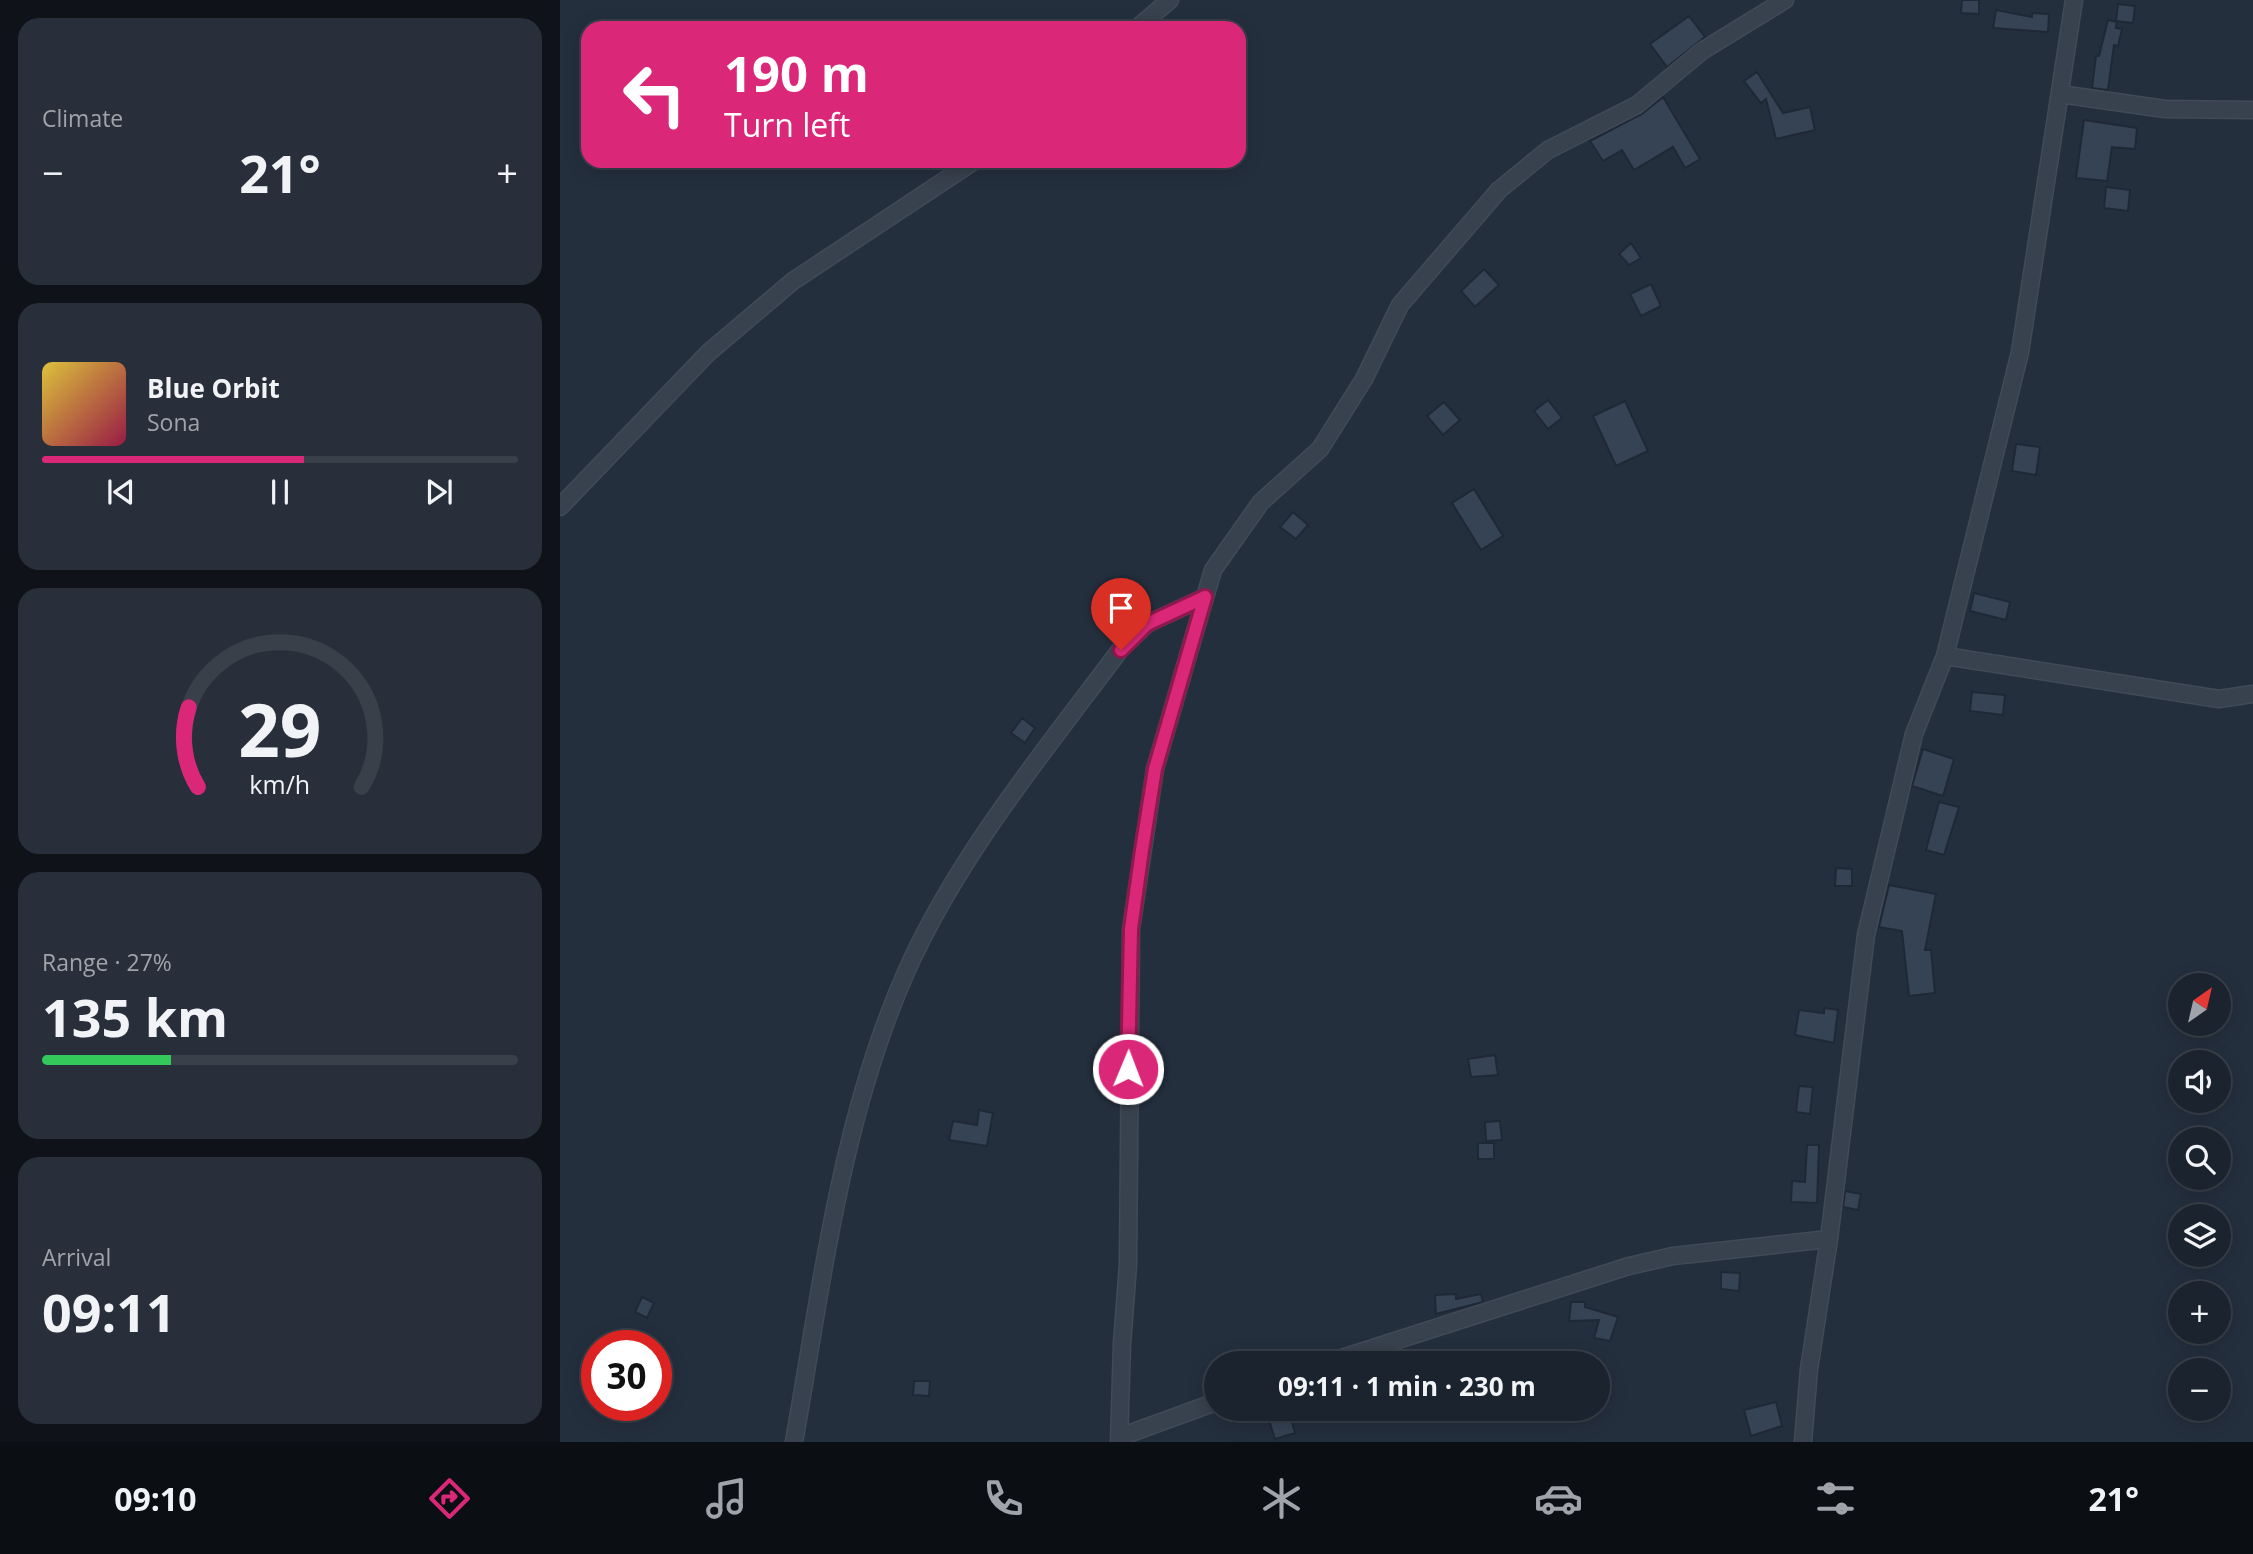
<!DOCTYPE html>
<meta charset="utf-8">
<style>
body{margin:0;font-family:"Open Sans",sans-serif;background:#282f3a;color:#f1f3f6;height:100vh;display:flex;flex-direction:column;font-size:26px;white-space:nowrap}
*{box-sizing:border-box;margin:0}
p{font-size:23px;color:#a0a4aa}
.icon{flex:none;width:38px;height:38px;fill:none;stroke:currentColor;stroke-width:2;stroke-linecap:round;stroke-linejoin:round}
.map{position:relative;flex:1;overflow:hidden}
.details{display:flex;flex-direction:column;gap:18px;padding:18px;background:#0f1319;width:560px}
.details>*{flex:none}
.banner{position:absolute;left:21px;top:21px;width:665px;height:147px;border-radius:21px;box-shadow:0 4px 18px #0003,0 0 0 2px #39404a;background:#db2777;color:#fff;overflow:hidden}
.needle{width:46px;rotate:34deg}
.buttons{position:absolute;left:1608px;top:973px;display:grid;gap:14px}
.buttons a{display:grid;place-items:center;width:63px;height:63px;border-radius:50%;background:#1b232e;box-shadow:0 4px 18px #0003,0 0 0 2px #39404a;font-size:35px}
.speed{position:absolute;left:21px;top:1330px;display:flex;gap:14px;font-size:35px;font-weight:700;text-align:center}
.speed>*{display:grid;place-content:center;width:91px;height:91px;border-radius:50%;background:#1b232e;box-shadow:0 4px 18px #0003,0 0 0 2px #39404a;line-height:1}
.speed .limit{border:10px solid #d22;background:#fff;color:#111}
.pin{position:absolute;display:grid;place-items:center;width:60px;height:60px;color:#fff;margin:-72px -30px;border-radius:50% 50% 50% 0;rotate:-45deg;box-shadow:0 0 7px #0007}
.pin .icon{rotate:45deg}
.me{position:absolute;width:77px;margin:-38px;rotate:1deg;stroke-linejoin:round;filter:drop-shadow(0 0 5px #0008)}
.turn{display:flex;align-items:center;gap:24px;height:147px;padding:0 28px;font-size:32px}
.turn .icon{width:91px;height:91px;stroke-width:2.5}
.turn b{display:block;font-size:49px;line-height:60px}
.big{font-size:52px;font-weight:700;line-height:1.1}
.details .tile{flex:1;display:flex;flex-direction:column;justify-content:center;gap:10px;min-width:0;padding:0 24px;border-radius:21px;background:#282f3a}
.details .dial{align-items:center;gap:0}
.dial svg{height:182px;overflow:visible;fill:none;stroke:#39404a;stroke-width:7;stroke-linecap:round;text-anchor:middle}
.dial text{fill:#f1f3f6;stroke:none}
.song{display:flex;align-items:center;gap:21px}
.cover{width:84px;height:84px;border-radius:10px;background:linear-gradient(135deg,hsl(50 70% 55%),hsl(340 70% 35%))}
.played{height:7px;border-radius:4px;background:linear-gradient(90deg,#db2777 55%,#39404a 55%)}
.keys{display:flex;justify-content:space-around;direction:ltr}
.heat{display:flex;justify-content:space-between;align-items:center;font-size:38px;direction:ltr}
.charge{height:10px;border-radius:5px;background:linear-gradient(90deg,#34c759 27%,#39404a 0)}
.trip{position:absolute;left:644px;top:1351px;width:406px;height:70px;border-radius:35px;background:#1b232e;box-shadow:0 4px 18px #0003,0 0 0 2px #39404a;font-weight:700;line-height:70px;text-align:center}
.tabs{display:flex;height:112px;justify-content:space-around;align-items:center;background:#0b0e12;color:#a0a4aa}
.tabs .icon{width:49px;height:49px}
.tabs .on{color:#db2777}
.tabs b{font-size:32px;color:#f1f3f6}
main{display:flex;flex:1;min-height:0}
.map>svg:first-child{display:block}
</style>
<main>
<section class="details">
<div class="tile"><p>Climate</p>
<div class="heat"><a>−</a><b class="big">21°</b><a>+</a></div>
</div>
<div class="tile">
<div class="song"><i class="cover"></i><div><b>Blue Orbit</b><p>Sona</p></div></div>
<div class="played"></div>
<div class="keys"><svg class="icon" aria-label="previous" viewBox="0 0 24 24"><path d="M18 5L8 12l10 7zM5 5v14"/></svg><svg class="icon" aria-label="pause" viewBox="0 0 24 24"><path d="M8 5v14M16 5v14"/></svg><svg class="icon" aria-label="next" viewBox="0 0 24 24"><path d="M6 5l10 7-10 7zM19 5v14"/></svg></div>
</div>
<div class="tile dial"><svg viewBox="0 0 100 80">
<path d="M14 69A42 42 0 1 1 86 69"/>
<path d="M14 69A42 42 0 0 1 10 34" stroke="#db2777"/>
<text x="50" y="56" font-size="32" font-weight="700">29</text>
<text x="50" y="72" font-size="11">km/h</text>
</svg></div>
<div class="tile"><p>Range · 27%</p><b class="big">135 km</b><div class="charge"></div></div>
<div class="tile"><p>Arrival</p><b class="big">09:11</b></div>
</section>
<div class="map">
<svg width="1693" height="1442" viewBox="0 0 1693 1442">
<rect width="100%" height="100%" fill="#242f3e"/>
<!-- building -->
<path fill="#364354" stroke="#1f2835" stroke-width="2" d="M1402 0H1419V14L1401 13Z
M1558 4 1575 6 1573 23 1556 21Z
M1436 10 1472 17V13L1489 14 1488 32 1433 28Z
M1129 16 1145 37 1107 67 1090 44Z
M1548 20 1557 22 1556 28 1562 29 1558 46 1554 45 1548 90 1532 88 1536 56H1539Z
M1197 72 1223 113 1250 107 1255 130 1216 139 1206 99 1201 103 1184 81Z
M1103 97 1140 159 1125 168 1113 147 1074 170 1062 150 1043 161 1030 141 1082 114Z
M1524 120 1577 128 1575 149 1552 147 1547 181 1516 178Z
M1546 187 1570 190 1568 211 1544 208Z
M1071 243 1081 258 1069 265 1059 254Z
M924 269 939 285 915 307 901 291Z
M1091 284 1101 306 1081 316 1070 294Z
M988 400 1002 418 988 429 974 411Z
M1065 401 1088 451 1056 466 1033 416Z
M884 402 900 420 883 435 867 416Z
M1456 444 1480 447 1476 475 1452 471Z
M914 489 943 536 921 550 892 503Z
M733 512 748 525 736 539 720 527Z
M1414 593 1450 602 1446 620 1410 611Z
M1412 692 1445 695 1443 715 1410 711Z
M462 718 475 728 465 743 451 733Z
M1363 749 1394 759 1383 796 1352 786Z
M1379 802 1399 807 1384 855 1366 850Z
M1276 868 1292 869V886H1275Z
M1329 885 1376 894 1365 950H1371L1375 993 1349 996 1342 931 1319 927Z
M1264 1008 1278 1010 1274 1043 1235 1035 1239 1010 1264 1013Z
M935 1055 938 1075 911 1077 908 1059Z
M1239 1086 1253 1087 1250 1114 1236 1112Z
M419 1110 433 1113 427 1146 389 1140 393 1121 417 1125Z
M940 1121 942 1140 926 1141 925 1122Z
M918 1143H934V1159H918Z
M1247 1145H1259L1257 1203 1231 1202 1232 1181 1245 1182Z
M1285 1191 1301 1194 1298 1210 1283 1207Z
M1161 1272 1180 1273 1179 1291 1161 1289Z
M896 1294V1299L921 1294 923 1302 876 1314 875 1295Z
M82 1297 94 1303 87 1318 75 1312Z
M1011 1302H1025V1307L1058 1317 1050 1341 1034 1338 1039 1320 1009 1321Z
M354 1381H370L369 1396 353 1395Z
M1216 1402 1222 1426 1191 1436 1184 1410Z
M729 1410 735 1433 715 1439 708 1417Z"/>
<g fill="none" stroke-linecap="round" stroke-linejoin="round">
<defs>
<path id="minor" d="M577 28 610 0
M1500 94 1605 109 1693 110
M0 507 148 353 233 281 414 161
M1385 656 1659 699 1693 694
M766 1363 1069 1266 1113 1256 1269 1239
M560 1437 656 1402
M234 1442C262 1284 281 1118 347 970 398 856 485 750 560 650L587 624 645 597
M559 1442 562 1344 568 1265 571 929 595 769 653 570 701 502 760 449 804 379 840 305 939 190 988 150 1077 105 1142 51 1225 0
M1243 1442 1249 1369 1269 1239 1306 935 1354 734 1385 656 1460 352 1514 0"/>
</defs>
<!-- minor casing -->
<use href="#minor" stroke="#414a57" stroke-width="19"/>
<!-- minor -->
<use href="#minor" stroke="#38414e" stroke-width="16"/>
</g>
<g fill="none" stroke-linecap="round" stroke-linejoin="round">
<defs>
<path id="route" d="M561 650 587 624 645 597 595 769 582 850 571 929 568 1069"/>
</defs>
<!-- route casing -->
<use href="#route" stroke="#8e194d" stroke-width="18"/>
<!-- route -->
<use href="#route" stroke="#db2777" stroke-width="12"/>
</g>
</svg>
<div class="buttons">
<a><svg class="needle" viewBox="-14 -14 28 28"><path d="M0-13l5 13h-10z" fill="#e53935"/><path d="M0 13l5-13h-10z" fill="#a0a4aa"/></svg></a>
<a><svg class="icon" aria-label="sound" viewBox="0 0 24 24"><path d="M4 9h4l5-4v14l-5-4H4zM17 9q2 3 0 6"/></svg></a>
<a><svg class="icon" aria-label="search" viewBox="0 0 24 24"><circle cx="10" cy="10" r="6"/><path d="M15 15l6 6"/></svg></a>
<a><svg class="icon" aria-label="layers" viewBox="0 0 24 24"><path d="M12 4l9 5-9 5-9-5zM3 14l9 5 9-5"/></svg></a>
<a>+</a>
<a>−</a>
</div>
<div class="speed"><div class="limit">30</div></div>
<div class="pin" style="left:561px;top:650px;background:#d93025"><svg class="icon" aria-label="arrive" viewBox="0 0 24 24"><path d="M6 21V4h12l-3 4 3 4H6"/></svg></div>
<svg class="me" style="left:568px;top:1069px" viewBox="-20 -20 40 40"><circle r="17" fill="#db2777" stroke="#fff" stroke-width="3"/><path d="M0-11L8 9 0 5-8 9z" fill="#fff"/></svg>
<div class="trip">09:11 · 1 min · 230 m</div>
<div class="banner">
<div class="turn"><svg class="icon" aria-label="left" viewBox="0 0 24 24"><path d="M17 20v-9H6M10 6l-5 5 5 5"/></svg><div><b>190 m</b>Turn left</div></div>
</div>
</div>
</main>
<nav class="tabs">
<b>09:10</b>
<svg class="icon on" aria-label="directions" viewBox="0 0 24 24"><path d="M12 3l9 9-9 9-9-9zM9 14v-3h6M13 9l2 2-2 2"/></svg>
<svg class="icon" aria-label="music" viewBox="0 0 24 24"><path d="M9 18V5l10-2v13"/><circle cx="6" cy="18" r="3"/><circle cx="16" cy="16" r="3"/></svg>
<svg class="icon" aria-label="phone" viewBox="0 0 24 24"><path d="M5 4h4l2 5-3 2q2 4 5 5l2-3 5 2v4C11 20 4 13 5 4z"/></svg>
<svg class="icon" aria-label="climate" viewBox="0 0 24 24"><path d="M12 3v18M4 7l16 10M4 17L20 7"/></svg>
<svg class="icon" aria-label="car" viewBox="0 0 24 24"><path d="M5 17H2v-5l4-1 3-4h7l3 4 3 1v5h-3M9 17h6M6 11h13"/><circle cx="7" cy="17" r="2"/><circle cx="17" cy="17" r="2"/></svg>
<svg class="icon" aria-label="filters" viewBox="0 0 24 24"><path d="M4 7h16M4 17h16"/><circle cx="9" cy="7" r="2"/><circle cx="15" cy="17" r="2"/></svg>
<b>21°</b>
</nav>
